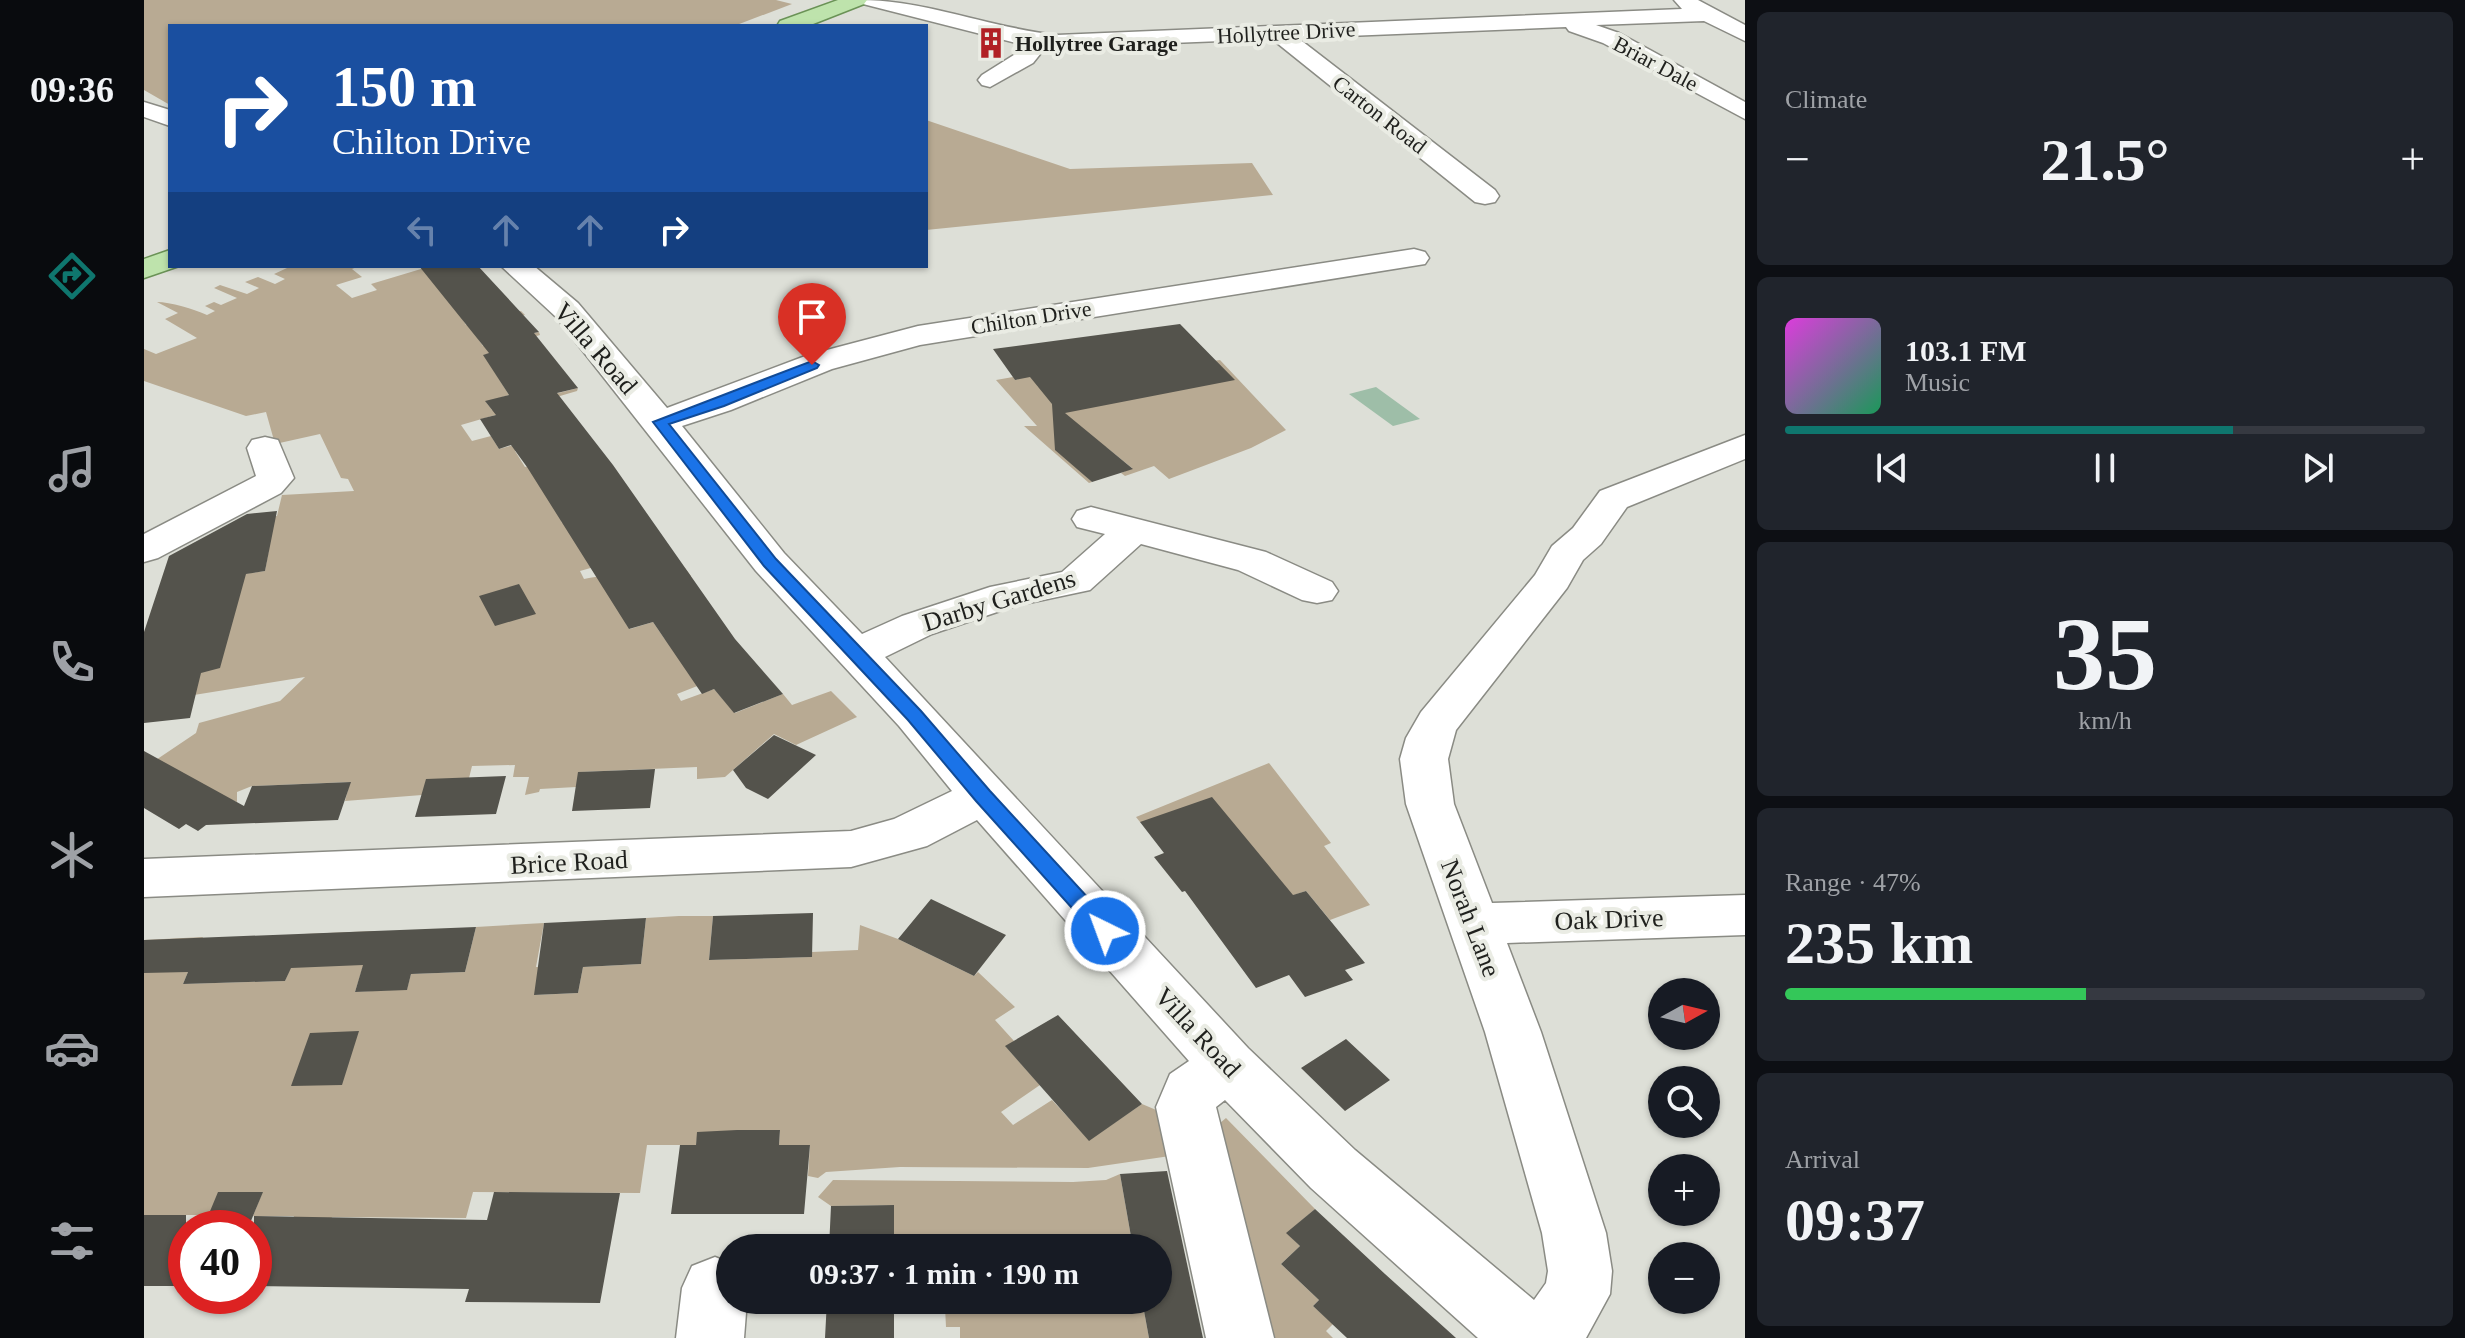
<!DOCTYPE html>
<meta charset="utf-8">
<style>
body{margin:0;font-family:Georgia,serif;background:#20242c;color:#f1f3f6;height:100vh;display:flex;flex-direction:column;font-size:30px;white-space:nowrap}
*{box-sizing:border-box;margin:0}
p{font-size:26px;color:#9ea1a6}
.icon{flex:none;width:44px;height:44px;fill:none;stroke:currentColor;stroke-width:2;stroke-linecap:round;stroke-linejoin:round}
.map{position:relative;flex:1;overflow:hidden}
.drawer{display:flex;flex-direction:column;gap:12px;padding:12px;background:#0d0f14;width:720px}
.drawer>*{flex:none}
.banner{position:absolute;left:24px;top:24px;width:760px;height:244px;border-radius:0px;box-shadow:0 2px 6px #0004;background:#1a4fa0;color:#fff;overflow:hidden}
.needle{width:52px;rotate:82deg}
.buttons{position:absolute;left:1504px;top:978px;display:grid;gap:16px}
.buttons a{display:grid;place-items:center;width:72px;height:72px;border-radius:50%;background:#171b24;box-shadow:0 2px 6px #0004;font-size:40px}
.speed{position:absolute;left:24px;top:1210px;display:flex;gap:16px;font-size:40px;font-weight:700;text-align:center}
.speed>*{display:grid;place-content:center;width:104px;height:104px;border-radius:50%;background:#171b24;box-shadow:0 2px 6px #0004;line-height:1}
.speed .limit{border:12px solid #d22;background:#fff;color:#111}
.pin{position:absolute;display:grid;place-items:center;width:68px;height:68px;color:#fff;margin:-82px -34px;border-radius:50% 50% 50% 0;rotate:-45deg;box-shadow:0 0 8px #0007}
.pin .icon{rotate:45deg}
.me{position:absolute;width:88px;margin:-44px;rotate:318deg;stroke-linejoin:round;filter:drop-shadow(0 0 6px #0008)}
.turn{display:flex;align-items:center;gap:28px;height:168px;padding:0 32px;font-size:36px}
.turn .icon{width:104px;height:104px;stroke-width:2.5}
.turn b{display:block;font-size:56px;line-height:68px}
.lanes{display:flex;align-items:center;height:76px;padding:0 32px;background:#0003;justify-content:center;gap:40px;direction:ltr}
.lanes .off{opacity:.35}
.big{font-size:60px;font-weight:600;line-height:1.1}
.drawer .widget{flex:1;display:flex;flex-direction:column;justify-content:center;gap:12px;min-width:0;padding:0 28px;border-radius:12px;background:#20242c}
.drawer .dial{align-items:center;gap:0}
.dial b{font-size:104px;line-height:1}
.song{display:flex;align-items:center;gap:24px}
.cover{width:96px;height:96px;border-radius:12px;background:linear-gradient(135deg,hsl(300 70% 55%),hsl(150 70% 35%))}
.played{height:8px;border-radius:4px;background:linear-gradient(90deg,#0f766e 70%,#363941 70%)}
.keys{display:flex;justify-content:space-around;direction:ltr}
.heat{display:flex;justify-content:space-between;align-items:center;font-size:44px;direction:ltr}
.charge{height:12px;border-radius:6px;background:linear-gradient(90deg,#34c759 47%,#363941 0)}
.trip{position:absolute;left:572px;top:1234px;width:456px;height:80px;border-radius:40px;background:#171b24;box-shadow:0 2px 6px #0004;font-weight:600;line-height:80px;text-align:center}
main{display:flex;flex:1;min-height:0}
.menu{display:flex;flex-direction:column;width:144px;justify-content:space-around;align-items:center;background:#090b0e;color:#9ea1a6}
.menu .icon{width:56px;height:56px}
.menu .selected{color:#0f766e}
.menu b{font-size:36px;color:#f1f3f6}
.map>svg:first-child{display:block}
</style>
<main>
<nav class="menu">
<b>09:36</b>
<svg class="icon selected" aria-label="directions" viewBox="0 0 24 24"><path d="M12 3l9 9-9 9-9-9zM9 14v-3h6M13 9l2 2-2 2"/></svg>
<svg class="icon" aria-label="music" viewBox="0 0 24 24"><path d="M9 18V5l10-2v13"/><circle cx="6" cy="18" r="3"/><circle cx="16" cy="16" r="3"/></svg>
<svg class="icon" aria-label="phone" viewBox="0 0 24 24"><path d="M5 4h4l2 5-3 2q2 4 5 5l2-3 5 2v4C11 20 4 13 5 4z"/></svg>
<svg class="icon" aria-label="climate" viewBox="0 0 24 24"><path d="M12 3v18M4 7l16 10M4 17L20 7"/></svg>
<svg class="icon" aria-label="car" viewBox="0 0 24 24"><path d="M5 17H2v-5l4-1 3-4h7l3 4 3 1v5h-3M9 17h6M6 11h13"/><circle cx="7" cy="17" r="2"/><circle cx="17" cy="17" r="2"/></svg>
<svg class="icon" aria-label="filters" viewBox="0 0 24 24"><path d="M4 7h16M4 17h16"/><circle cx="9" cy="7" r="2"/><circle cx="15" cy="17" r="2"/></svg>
</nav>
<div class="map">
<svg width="1601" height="1338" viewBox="0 0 1601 1338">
<rect width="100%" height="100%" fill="#dddfd7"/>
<!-- green -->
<path fill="#b8aa93" d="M0 0H632L648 4 590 26H26V105L0 90Z
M782 120 926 169 1108 163 1129 195 782 230Z
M139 266H215L208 269 218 277 192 285 208 298 233 290 227 284 287 266 322 325 377 311 381 315 327 328 339 346 395 332 396 335 352 348 353 351 340 355 365 395 342 402 348 410 434 388 433 391 317 425 328 441 347 436 355 449 438 426 371 451 381 467 403 461 418 523 451 514 450 567 436 571 440 579C474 571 508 578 541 568L547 576 502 590 482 624 486 629 509 622 520 638 566 681 533 694 537 701 570 689 591 713 639 694 648 705 687 691 713 717 652 745 630 734 581 777 553 779V767L436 772 432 787 396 789 395 792 381 795 385 777H369L371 765 328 766 325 778 278 795 201 801 206 782 108 786 93 792V802L0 768 52 733 55 723 136 701 161 677 25 699 85 576 121 571 125 549 117 518 133 516 138 495 210 491 204 479 197 478 176 434 131 444 122 412 102 416 0 381V349L12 354 53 338 21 319 34 313 13 302C26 302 50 309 63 315L71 311 61 306 70 302 77 305 93 298 70 288 76 285 103 294 115 288 101 282 114 277 131 284 141 279 130 274 143 268Z
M1076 360 1142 430 1107 448 1025 479 1010 466 981 476 977 473 988 468 962 447 923 459 948 482 945 483 880 426H893L852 380 869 377 871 380 891 373 894 387Z
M1125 763 1187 843 1180 846 1226 905 1186 920 1162 891 1141 898 1122 864 996 822 992 817Z
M535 916H569L565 960 667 957 668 952 714 950 716 925 754 939 830 976 834 972 871 1007 851 1020 870 1041 862 1047 896 1085 857 1112 869 1125 908 1100 945 1140 998 1104 1017 1112 1026 1156 944 1168 756 1167 682 1172 674 1178 664 1176 666 1145H635L636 1130H593L591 1147 578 1132H554L552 1145H503L496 1193 329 1192 322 1218 188 1217 174 1255 138 1254 150 1216H109L118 1193 74 1215H0V940L59 937 39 984 141 981 160 934 230 931 211 992 263 989 267 974 321 972 332 927 400 923 392 967H395L391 995 434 993 439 967 497 964 502 918Z
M1082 1118 1171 1209 1143 1233 1156 1246 1137 1264 1175 1300 1169 1306 1189 1324 1182 1331 1189 1338H1125L1076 1123Z
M976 1174 989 1248H750V1205L687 1206 674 1197 689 1180 929 1182 962 1180Z
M750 1300H998L1005 1338H816V1327H802L801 1307 750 1308Z"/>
<!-- water -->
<path fill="#9ebea8" d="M1232 387 1276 419 1249 426 1205 394Z"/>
<!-- building -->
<path fill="#54534c" d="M275 266H334L395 332 390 333 434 388 413 393 469 465 591 639 639 694 590 713 570 689 558 694 509 622 485 629 383 467 367 445 355 449 336 419 352 415 341 401 365 395 339 355 345 353Z
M1036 324 1091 380 921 413 989 469 948 482 911 450 908 404 886 377 871 380 849 349Z
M133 511 121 571 102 574 76 668 57 673 46 718 0 723V632L25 556 103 514Z
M375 584 392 614 351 626 335 596Z
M630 735 672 755 624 799 602 788 589 770Z
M0 751 100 806 108 786 207 782 194 820 62 825 54 831 42 824 35 829 0 808Z
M511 769 506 808 428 811 434 772Z
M362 776 352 814 271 817 282 779Z
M1068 797 1149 895 1162 891 1221 963 1201 970 1209 980 1161 997 1145 975 1112 988 1041 891 1038 892 1010 857 1020 853 996 822Z
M787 899 862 935 830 976 754 939Z
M669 913 668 957 565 960 569 916Z
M502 918 497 964 439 967 434 993 390 995 400 923Z
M332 927 321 972 267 974 263 990 211 992 219 965 147 968 141 981 39 984 44 972 0 973V940Z
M914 1015 998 1104 945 1141 861 1046Z
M215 1031 198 1085 147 1086 166 1033Z
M1202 1039 1246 1080 1201 1111 1157 1068Z
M593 1130H636L635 1145H666L660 1214H527L536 1145H552L553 1132Z
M1023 1171 1059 1338H1005L998 1300H1014V1248H989L976 1174Z
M74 1192H119L104 1228H59Z
M350 1192 476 1193 456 1303 321 1302 325 1289 110 1286V1216L343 1220Z
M750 1205V1248H685L687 1206Z
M1171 1209 1241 1274 1312 1338H1203L1169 1306 1175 1300 1137 1264 1156 1246 1142 1233Z
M0 1215H42V1286H0Z
M683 1300H750V1338H681Z"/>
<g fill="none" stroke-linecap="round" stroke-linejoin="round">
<defs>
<path id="minor" d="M716 0C783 0 846 28 913 35L1538 9 1530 0H1554L1601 25V41L1560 21 1452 25 1475 33 1601 102V119L1459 43 1425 31 1422 27 1154 38 1351 190 1355 196 1351 202 1341 204 1331 202 1128 39 901 48 889 63 846 87 838 85 834 80 838 75 873 53 880 45 719 4Z
M0 102 26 110V126L0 117Z
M1270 249 1281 252 1285 258 1281 264 776 345 688 369 587 410 538 426 640 553 718 634 758 616 846 587 918 572 961 534 933 527 928 519 933 511 947 507 1122 552 1188 582 1194 591 1188 600 1173 603 1158 600 1094 570 997 544 946 590 871 606 788 634 741 657 1104 1048 1211 1150 1390 1300 1402 1283 1404 1271 1398 1233 1341 1032 1262 804 1256 759 1262 738 1277 712 1391 575 1408 546 1429 528 1456 491 1601 435V459L1483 507 1457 544 1439 560 1423 588 1312 730 1304 759 1310 804 1348 903 1601 895V935L1363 943 1397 1032 1462 1233 1468 1271 1466 1294 1442 1338H1334L1167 1188 1081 1100 1072 1107 1130 1338H1062L1012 1107 1026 1074 1045 1061 833 820 783 846 707 867 0 897V859L707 831 750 819 808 791 755 726 612 571 412 317 357 266H390L434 303 523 408 664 355 774 326Z
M121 437 134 440 150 478 137 493 14 558 0 562V534L112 476 103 448 108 440Z
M571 1257 586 1263V1300H603L600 1338H532L538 1288 548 1266Z"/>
<path id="major" d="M694 0H723L720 4 664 26H633L636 21Z
M26 250V266H35L0 278V259Z"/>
</defs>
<!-- minor casing -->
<use href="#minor" stroke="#8a8b84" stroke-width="3"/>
<!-- major casing -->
<use href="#major" stroke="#6a9256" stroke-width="3"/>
<!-- minor -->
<use href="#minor" fill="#fff" fill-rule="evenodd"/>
<!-- major -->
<use href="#major" fill="#bee3ac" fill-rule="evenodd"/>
</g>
<!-- route -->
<path fill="#1a73e8" stroke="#114b97" stroke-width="2" d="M668 361 675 365 673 368 580 406 525 424 632 559 777 711 846 791 969 925 972 931 969 937 961 939 954 937 832 801 764 720 620 566 509 422Z"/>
<!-- icons -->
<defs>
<symbol id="building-bare" viewBox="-9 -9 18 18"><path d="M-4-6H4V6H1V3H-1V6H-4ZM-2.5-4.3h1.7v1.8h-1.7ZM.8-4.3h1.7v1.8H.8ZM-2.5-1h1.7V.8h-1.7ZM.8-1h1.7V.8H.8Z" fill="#b12025" stroke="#eaece4" stroke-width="2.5" paint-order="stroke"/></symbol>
</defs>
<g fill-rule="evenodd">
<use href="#building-bare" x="825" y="21" width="44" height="44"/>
</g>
<g text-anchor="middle" stroke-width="8" stroke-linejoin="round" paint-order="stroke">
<!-- far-street labels -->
<g font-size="22" fill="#1f201d" stroke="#eaece4">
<text transform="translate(1142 32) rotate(-3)" y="8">Hollytree Drive</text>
<text transform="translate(1512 63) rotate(28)" y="8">Briar Dale</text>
<text transform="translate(1236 114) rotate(38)" y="8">Carton Road</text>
<text transform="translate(887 317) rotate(-9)" y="8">Chilton Drive</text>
</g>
<!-- far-poi labels -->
<g font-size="22" font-weight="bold" fill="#1f201d" stroke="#eaece4" text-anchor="start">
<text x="871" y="51">Hollytree Garage</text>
</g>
<!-- street labels -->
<g font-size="26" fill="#1f201d" stroke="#eaece4">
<text transform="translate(452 348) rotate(49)" y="9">Villa Road</text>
<text transform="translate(855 600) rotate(-17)" y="9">Darby Gardens</text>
<text transform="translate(425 862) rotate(-3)" y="9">Brice Road</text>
<text transform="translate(1327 918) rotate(69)" y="9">Norah Lane</text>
<text transform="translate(1465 919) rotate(-2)" y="9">Oak Drive</text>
<text transform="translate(1054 1032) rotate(47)" y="9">Villa Road</text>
</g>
</g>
</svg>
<div class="buttons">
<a><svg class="needle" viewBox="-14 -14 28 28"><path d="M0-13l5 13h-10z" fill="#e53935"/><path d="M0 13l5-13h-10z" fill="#9ea1a6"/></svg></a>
<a><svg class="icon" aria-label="search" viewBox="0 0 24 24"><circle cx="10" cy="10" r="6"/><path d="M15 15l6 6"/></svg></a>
<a>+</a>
<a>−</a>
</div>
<div class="speed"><div class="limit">40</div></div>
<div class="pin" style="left:668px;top:365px;background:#d93025"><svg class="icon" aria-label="arrive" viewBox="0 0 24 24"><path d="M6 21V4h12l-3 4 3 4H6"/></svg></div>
<svg class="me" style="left:961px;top:931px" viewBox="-20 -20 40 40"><circle r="17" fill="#1a73e8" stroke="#fff" stroke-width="3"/><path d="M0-11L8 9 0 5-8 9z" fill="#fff"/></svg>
<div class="trip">09:37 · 1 min · 190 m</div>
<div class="banner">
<div class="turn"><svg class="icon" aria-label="right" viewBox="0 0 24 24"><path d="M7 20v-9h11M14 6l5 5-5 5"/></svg><div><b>150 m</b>Chilton Drive</div></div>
<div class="lanes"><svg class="icon off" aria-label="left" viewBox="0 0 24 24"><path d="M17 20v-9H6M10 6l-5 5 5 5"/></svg><svg class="icon off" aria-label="ahead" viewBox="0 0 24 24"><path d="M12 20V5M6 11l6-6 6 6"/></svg><svg class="icon off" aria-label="ahead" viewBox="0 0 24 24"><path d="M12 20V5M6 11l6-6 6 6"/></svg><svg class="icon" aria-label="right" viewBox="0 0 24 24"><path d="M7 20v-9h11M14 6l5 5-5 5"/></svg></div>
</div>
</div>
<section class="drawer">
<div class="widget"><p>Climate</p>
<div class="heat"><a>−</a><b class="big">21.5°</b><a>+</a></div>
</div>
<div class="widget">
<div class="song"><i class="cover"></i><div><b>103.1 FM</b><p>Music</p></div></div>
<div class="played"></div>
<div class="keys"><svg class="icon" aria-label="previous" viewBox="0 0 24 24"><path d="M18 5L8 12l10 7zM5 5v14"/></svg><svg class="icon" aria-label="pause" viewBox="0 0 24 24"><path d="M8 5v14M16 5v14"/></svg><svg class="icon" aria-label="next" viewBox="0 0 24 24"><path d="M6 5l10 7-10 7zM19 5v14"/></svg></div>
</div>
<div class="widget dial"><b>35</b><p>km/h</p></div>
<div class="widget"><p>Range · 47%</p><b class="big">235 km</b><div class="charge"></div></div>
<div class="widget"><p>Arrival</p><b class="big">09:37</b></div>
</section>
</main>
